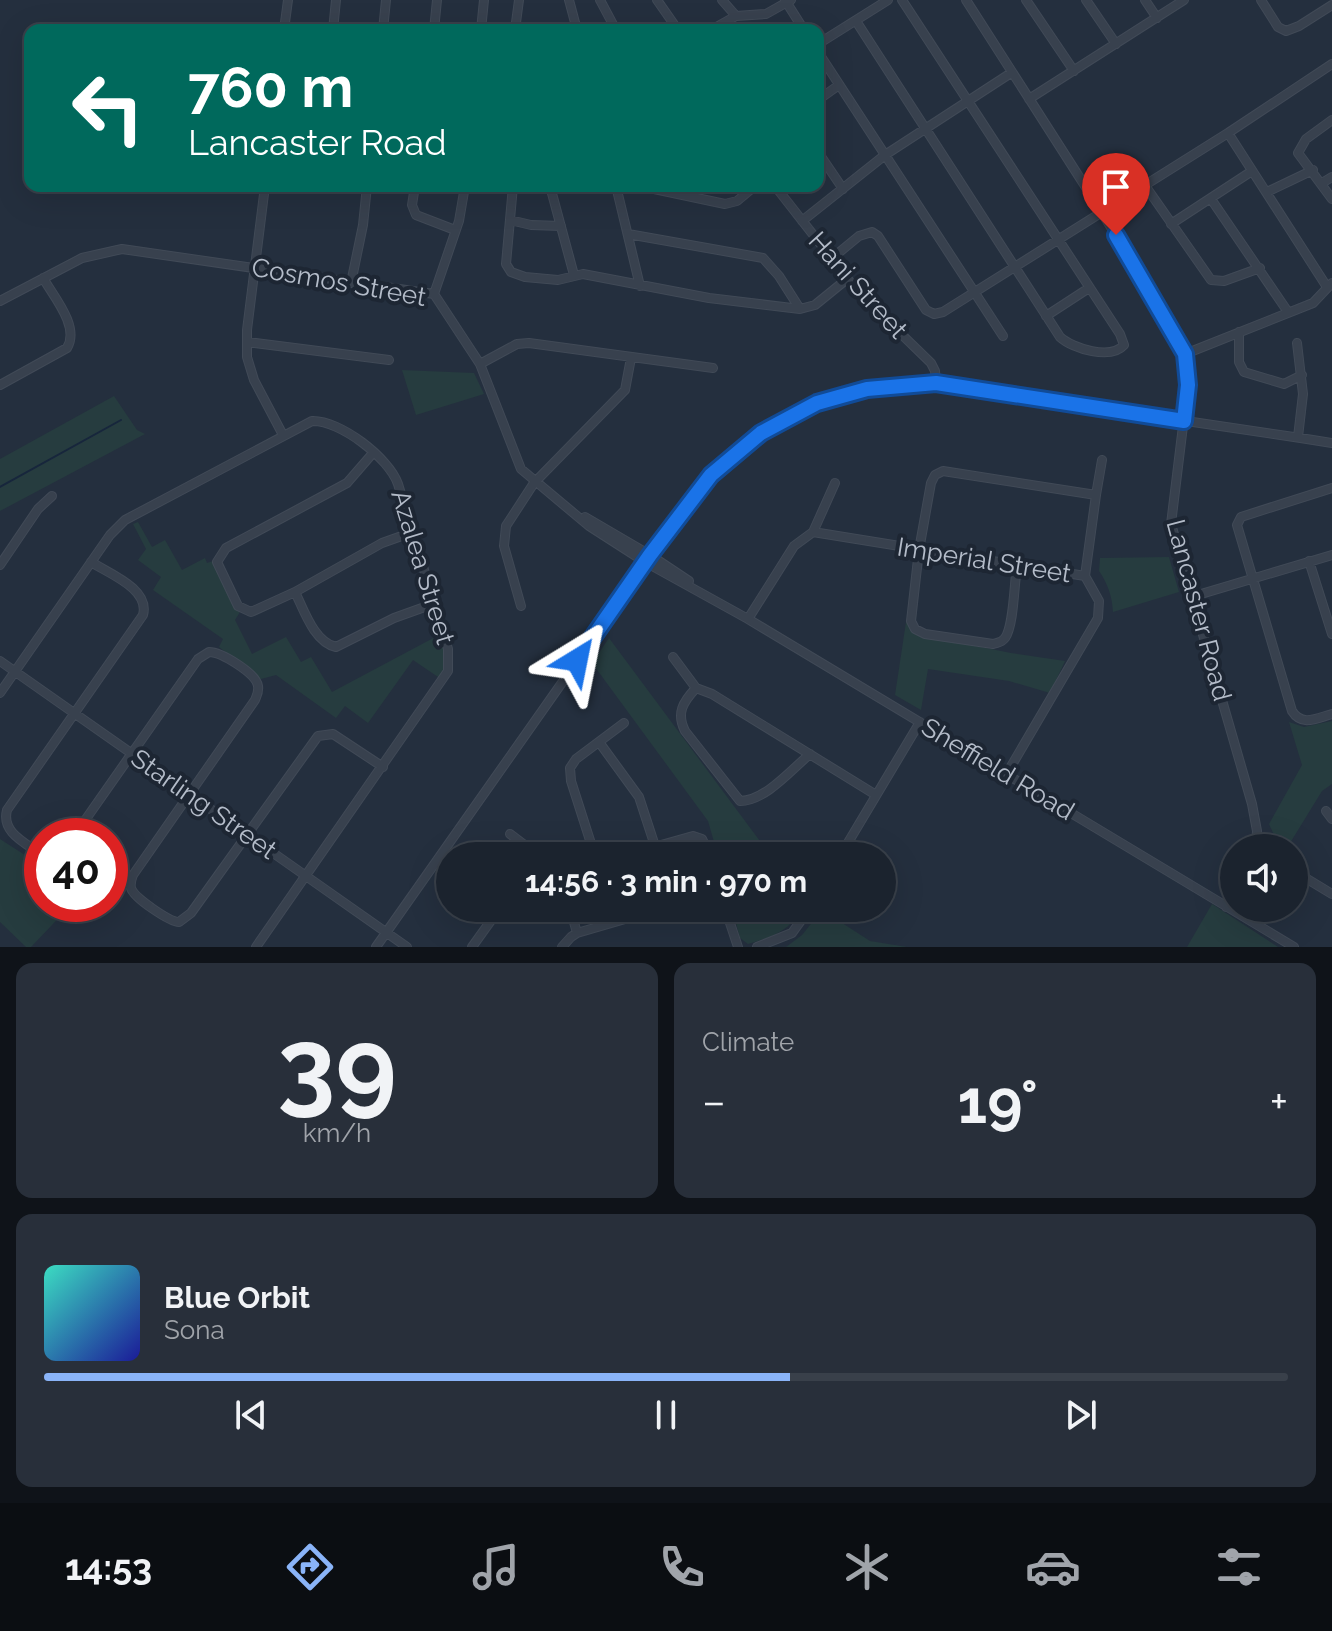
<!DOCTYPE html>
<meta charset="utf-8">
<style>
body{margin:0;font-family:Raleway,sans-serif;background:#282f3a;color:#f1f3f6;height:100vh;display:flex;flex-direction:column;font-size:30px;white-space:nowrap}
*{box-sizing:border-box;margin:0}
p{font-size:26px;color:#a0a4aa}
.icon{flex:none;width:44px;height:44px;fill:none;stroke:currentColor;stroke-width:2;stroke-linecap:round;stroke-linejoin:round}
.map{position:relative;height:947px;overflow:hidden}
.panel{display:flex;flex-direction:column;gap:16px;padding:16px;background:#0f1319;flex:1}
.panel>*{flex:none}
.guide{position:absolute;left:24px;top:24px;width:800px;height:168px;border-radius:16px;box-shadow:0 8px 32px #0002,0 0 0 2px #39404a;background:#00695c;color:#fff;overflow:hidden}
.buttons{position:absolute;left:1220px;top:834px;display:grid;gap:16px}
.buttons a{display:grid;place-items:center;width:88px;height:88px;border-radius:50%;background:#1b232e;box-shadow:0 8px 32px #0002,0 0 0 2px #39404a;font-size:40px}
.speed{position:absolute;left:24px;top:818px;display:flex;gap:16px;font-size:40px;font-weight:700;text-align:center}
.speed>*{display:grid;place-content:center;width:104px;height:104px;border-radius:50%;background:#1b232e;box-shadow:0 8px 32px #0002,0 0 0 2px #39404a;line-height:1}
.speed .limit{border:12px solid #d22;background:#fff;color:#111}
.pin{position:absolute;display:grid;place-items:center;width:68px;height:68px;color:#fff;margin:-82px -34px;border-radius:50% 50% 50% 0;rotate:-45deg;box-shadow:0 0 8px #0007}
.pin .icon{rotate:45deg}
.me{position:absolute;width:88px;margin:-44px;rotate:35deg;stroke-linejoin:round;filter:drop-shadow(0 0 6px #0008)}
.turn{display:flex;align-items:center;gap:28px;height:168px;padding:0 32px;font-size:36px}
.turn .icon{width:104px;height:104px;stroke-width:2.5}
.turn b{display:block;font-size:56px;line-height:68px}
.big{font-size:60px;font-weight:700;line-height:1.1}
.panel .widget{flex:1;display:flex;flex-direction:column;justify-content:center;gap:12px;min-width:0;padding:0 28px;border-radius:16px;background:#282f3a}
.panel .dial{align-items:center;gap:0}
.dial b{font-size:104px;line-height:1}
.song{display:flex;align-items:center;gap:24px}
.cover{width:96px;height:96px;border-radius:12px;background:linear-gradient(135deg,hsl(170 70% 55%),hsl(240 70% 35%))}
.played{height:8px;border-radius:4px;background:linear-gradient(90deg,#8ab4f8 60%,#39404a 60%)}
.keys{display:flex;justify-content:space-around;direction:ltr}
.heat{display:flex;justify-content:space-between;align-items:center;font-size:44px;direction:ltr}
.panel .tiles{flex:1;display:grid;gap:16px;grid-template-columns:1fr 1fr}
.widget:last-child{grid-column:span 2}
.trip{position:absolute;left:436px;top:842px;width:460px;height:80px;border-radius:40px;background:#1b232e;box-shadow:0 8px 32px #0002,0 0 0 2px #39404a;font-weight:700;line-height:80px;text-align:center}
.tabs{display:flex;height:128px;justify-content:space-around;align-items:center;background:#0b0e12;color:#a0a4aa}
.tabs .icon{width:56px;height:56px}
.tabs .on{color:#8ab4f8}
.tabs b{font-size:36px;color:#f1f3f6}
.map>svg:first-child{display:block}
</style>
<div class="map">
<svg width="1332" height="947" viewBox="0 0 1332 947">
<rect width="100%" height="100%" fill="#242f3e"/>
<!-- green -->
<path fill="#263c3f" d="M402 370 474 373 484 394 416 415Z
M114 396 137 430 145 434 0 511V459Z
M138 522 152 547 165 540 182 570 205 558 207 563 213 561 240 612 235 620 252 654 286 637 301 662 311 657 332 692 439 635C445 651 447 662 441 679L413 660 368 723 345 706 336 718 276 675 261 679 219 647 223 639 153 590 161 577 138 560 146 549 133 524Z
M1169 557 1179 592 1113 612C1112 596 1108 584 1099 571L1100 558Z
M906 622 917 634 1011 653 1065 661 1050 693 1009 681 928 669 921 710 895 695Z
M609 638 771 856H718L708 821 592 663Z
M1332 721V784L1322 791 1287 848H1280L1269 824 1302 765 1289 722 1304 727Z
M0 839 42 866V904H72L31 947H26L0 922Z
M1212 904 1278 947H1187Z
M732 908H803C789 931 773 937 748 944L740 938Z
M822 910 870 941 907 947H786L802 935Z"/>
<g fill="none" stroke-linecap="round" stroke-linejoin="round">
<!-- stream -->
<path stroke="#17263c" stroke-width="2" d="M0 487 121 420"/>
<defs>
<path id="minor" d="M569 0 577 30
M600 0 616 30
M657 0 678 30
M722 0 736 16
M785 0 804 30
M966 0 1101 211 1175 332 1185 354 1188 385 1171 524 1252 804 1257 831 1256 848
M1026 0 1074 71
M1086 0 1116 44
M1145 0 1157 18
M1261 0 1278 27 1286 31 1299 26 1332 5
M856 21 1060 337C1073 349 1111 360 1124 345L1120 334 902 0
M284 30 288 0
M333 30 336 0
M383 30 386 0
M434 30 437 0
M481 30 484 0
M515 30 519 0
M711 30 736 16 766 14 791 0
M818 44 888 0
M818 52 1003 336
M1029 99 1184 0
M818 100 839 85
M1332 120 1306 139 1298 153 1332 199
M1228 133 1327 287
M818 152 843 189
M1322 183 1332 177
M1144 184 1211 280 1224 281 1260 268
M265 186 247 330V357L254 380 283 435
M415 186 412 205 416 215 455 230
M513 186 506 264 511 272 525 277 558 280 583 274 709 298 800 309 815 305 847 279
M550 186 574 275
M616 186 640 286
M640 186 725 204 737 201 755 186
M775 186 858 292 931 363 935 371 936 383
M1267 192 1313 170
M1211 199 1288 312
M510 220 531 225 561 226
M802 221 885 155 1011 73
M1171 224 1252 171
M628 234 763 258 779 276 800 309
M831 259 859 236 872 232 878 236 926 310 934 314 943 312 1228 133 1332 64
M351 283 363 225 367 186
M434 294 459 221 465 186
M0 301 82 258 122 249 434 294 480 364 521 469 589 526 645 562 748 619 1294 947
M1046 316 1089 288
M1239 332V362L1244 372 1284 384 1302 375
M247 342 389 360
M1297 343 1303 394 1298 437
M1185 354 1313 303 1332 283
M480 364 517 344 529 343 713 368
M0 385 67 348C80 327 54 297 43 278
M373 453 347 483 226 548 217 562 238 606 251 612 295 592 382 543 413 532
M1332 488 1241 517 1237 525 1292 711C1302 727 1317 718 1332 714
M1096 495 1102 460
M585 517 650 555 689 581
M813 532 835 483
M1309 561 1332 634
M0 565 38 509 52 496
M1017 567C1014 583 1014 626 1005 638 1001 643 999 642 993 644L925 634 915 629 911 621 919 550 931 483 935 475 943 471 1096 495 1085 576
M295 592C304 610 314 642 336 647L394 618 433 604
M1191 597 1332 555
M521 606 504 546 506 526 534 483 625 390 631 358
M748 619 794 546 813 532 1085 576 1099 601 1098 618 1006 775
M673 657 696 688
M0 661 407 947
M0 693 110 535 125 520 312 421C340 420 389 458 398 484L448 649V671L256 947
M599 742 639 797 655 846
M810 754C791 770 765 801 740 801L685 731C676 713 683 702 696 688L712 694 876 795
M1326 811 1332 819
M510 834 539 856
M74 836 198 659 209 652C221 652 256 673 258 686 259 692 257 695 255 700L133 875C131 880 130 883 131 888 134 898 170 922 179 922L191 913 318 736 333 734 383 767
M42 855C26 843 1 833 7 810L143 615C150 589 110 574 91 562
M595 856 571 781 570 768 576 759 624 723
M622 856 693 836 702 839 710 856
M840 856 920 722
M1294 871 1332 894
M1226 907 1234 893
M570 908 577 933
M725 908 738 947
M376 947 699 488C760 420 843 380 935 383 985 385 1036 398 1085 406 1168 418 1250 430 1332 443
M472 947 500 908
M562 947 571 937 577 933 663 908
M757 947 792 933 810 908"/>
</defs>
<!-- minor casing -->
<use href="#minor" stroke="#414a57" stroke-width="10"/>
<!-- minor -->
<use href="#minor" stroke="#38414e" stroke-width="8"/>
</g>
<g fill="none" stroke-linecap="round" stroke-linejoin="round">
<defs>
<path id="route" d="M577 660 650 555 711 475 761 433 817 403 867 389 936 383 1184 421 1188 385 1185 354 1116 235"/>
</defs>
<!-- route casing -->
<use href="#route" stroke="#114b97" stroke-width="20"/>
<!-- route -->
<use href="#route" stroke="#1a73e8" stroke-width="14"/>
</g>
<g text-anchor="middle" stroke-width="8" stroke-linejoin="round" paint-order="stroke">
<!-- street labels -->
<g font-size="26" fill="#b4bcc9" stroke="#1d2633">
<text transform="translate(339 282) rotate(10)" y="9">Cosmos Street</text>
<text transform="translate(858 285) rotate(48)" y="9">Hani Street</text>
<text transform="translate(984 560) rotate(9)" y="9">Imperial Street</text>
<text transform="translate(423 567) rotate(73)" y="9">Azalea Street</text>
<text transform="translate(1199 610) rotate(75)" y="9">Lancaster Road</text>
<text transform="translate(998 769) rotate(31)" y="9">Sheffield Road</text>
<text transform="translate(204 804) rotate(35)" y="9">Starling Street</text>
</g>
</g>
</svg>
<div class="buttons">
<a><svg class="icon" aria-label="sound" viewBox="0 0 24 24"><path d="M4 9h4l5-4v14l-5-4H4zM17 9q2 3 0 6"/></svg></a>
</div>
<div class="speed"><div class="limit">40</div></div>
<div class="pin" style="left:1116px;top:235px;background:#d93025"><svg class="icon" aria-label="arrive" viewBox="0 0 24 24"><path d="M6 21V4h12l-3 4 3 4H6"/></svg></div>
<svg class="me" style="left:577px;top:660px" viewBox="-20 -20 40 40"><path d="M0-17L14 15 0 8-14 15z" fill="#1a73e8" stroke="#fff" stroke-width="4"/></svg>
<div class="trip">14:56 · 3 min · 970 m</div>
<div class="guide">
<div class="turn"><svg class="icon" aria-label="left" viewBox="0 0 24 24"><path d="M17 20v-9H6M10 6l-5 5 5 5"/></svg><div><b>760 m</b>Lancaster Road</div></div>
</div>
</div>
<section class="panel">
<div class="tiles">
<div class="widget dial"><b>39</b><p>km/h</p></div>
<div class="widget"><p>Climate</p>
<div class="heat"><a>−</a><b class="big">19°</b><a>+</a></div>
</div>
<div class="widget">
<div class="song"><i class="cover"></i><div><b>Blue Orbit</b><p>Sona</p></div></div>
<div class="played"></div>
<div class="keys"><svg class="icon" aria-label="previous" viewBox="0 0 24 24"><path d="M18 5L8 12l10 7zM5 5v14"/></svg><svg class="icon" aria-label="pause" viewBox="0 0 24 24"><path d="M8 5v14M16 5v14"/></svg><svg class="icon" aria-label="next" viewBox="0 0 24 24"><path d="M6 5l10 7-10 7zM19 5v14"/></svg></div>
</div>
</div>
</section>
<nav class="tabs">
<b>14:53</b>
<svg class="icon on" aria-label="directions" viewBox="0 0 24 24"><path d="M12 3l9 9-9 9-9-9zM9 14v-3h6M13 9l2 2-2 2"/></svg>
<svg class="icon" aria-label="music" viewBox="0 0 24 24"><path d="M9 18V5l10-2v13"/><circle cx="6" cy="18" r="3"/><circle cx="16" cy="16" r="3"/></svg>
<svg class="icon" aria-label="phone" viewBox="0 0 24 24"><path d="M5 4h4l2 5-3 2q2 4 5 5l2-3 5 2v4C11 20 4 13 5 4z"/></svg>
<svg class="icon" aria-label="climate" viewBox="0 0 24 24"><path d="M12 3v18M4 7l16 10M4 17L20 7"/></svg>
<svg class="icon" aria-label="car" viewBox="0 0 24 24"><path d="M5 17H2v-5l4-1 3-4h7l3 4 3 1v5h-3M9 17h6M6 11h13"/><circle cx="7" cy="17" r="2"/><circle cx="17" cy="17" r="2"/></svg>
<svg class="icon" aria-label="filters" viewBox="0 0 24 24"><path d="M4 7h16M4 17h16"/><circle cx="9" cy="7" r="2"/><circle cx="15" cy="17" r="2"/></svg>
</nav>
